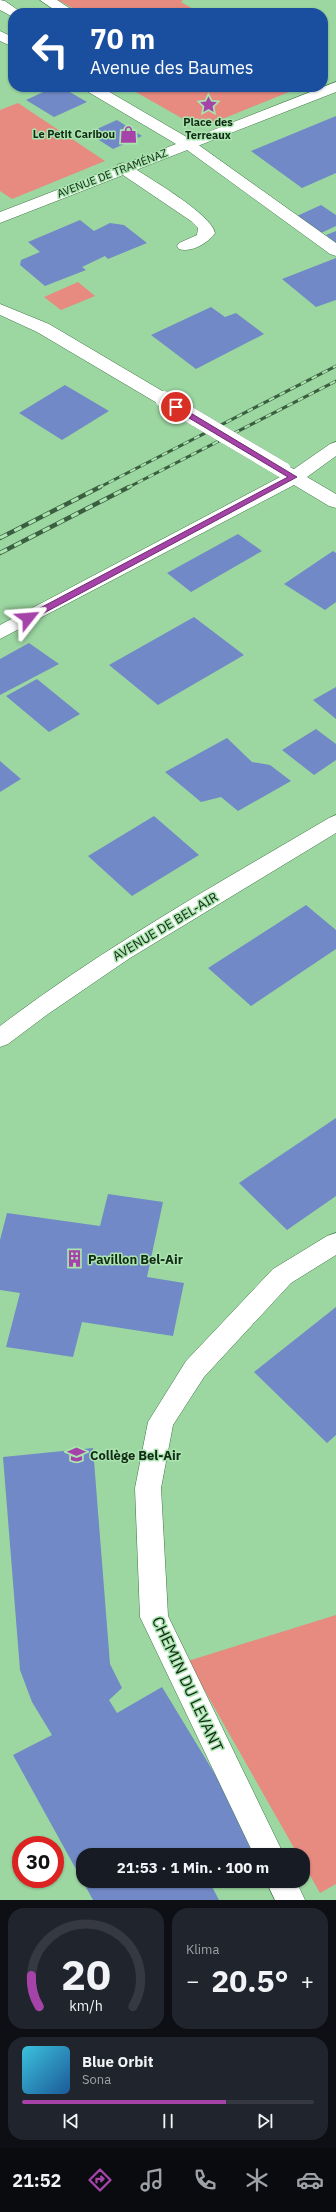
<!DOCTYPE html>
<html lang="de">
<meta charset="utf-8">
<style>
body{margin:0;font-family:"IBM Plex Sans",sans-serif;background:#20242c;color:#f1f3f6;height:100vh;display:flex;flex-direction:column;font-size:15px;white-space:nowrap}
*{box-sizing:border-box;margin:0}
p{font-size:13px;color:#9ea1a6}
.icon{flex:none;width:22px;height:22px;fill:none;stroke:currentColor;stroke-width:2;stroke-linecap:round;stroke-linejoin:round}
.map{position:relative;height:1900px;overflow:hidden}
.drawer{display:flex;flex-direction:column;gap:8px;padding:8px;background:#0d0f14;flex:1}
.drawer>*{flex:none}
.guide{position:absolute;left:8px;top:8px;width:320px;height:84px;border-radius:16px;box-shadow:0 1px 3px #0004;background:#1a4fa0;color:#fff;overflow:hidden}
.speed{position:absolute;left:12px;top:1836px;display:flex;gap:8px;font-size:20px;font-weight:700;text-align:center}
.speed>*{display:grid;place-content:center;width:52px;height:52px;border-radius:50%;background:#171b24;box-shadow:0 1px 3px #0004;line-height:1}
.speed .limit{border:6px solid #d22;background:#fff;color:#111}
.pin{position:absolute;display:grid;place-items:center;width:34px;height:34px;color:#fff;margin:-17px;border:2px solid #fff;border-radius:50%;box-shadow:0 1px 4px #0007}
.me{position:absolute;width:44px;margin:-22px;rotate:62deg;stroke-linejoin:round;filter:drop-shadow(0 0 3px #0008)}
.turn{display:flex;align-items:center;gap:14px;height:84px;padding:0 16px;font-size:18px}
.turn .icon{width:52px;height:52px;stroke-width:2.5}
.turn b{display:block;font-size:28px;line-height:34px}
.big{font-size:30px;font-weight:700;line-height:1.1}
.drawer .card{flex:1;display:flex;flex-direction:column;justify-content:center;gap:6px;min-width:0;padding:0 14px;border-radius:16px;background:#20242c}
.drawer .dial{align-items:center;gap:0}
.dial svg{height:104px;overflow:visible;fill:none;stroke:#363941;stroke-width:7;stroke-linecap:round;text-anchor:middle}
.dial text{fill:#f1f3f6;stroke:none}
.song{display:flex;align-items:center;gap:12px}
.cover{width:48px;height:48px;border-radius:6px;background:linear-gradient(135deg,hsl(190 70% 55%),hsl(210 70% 35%))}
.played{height:4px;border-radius:2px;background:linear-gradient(90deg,#a643a9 70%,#363941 70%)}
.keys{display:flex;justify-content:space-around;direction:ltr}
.heat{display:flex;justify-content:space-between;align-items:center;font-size:22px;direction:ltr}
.drawer .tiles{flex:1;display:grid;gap:8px;grid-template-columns:1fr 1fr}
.card:last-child{grid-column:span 2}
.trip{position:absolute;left:76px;top:1848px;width:234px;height:40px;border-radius:16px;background:#171b24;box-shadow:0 1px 3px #0004;font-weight:700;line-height:40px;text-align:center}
.tabs{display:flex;height:64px;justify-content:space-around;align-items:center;background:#090b0e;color:#9ea1a6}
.tabs .icon{width:28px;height:28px}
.tabs .current{color:#a643a9}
.tabs b{font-size:18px;color:#f1f3f6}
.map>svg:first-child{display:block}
</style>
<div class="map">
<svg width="336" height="1900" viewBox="0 0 336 1900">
<rect width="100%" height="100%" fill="#9cd7a1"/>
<!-- green -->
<path fill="#e78a80" d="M58 0H183L181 2 200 13H81Z
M127 87H301L215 122 185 120Z
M18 103 105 161 12 199 0 191V110Z
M78 282 95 296 61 310 44 297Z
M336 1615V1884L320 1893 303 1863V1855H298L188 1661Z"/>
<!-- building -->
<path fill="#7189c6" d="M54 87H61L87 102 54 117 26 100Z
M336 116V173L302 188 251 151Z
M117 120 142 136 113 149 88 133Z
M321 205 336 215V226L321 233 297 216Z
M80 220 94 231 110 223 124 225 147 243 108 259 105 256 82 267 86 270 45 286 20 265 21 260 40 252 28 242Z
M336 231V243L326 235Z
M336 258V300L316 307 282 279Z
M211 307 225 317 236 313 264 334 196 369 151 335Z
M65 385 109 411 62 440 19 413Z
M238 534 262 551 191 592 167 573Z
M333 551 336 553V602L325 610 284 584Z
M194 617 244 655 158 705 109 665Z
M29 643 59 664 0 695V659Z
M37 679 80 714 49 732 6 696Z
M336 687V719L313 700Z
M316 729 336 744V760L314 775 282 750Z
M227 738 252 762 270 765 291 781 238 811 221 797 201 802 165 772Z
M0 761 21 779 0 792Z
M154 816 199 855 132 896 88 856Z
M306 905 336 930V949L251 1006 208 968Z
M336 1118V1196L287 1230 239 1183Z
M108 1194 163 1202 147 1277 184 1283 173 1336 82 1322 73 1357 6 1347 20 1293 0 1290V1240L7 1213 100 1226Z
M336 1307V1435L327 1443 254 1372Z
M93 1448 110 1664 122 1688 109 1700 117 1713 162 1687 258 1845 241 1855H83V1881H209L219 1900H93L13 1755 52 1735 32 1702 20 1670 3 1457Z"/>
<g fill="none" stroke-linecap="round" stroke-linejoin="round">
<defs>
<path id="lane" d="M0 0 5 1 22 13H13V17L0 10Z
M40 0H57L77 13H59Z
M188 139 193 141 336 243V256L330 254 183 147 180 144 183 141Z
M123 163 129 165C147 177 212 214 215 233 208 243 192 253 179 249L177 246 179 243 197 235 198 228 191 221 117 171 115 168 117 165Z"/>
<path id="street" d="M0 31 13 37V47L0 41Z
M336 82V92L0 223V212L176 144 85 90 82 87H101L190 139Z
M0 304 49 324 169 395 172 399 169 403H157L37 332 0 315Z
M336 442V456L307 477 336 494V508L329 506 294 485 0 639V625L280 477 275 471 278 467 284 465 294 469 330 444Z
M336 815V833L130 958 48 1014 8 1044 0 1047V1026C104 947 217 884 329 818Z
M336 1233V1255L291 1283 204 1377 173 1425 161 1488 168 1616 284 1855H254L140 1617 135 1488 148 1422 186 1361 273 1269 327 1236Z
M266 1881H296L305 1900H275Z"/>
</defs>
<!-- lane casing -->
<use href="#lane" stroke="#3f7645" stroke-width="1"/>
<!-- street casing -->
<use href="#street" stroke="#3f7645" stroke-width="1"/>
<!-- lane -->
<use href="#lane" fill="#fff" fill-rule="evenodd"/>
<!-- street -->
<use href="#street" fill="#fff" fill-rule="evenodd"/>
<defs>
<path id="rail-far1" d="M98 488 336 366
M127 488 336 381"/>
<path id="rail" d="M0 538 100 487
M0 553 129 487"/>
</defs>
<!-- rail-far1 casing -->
<use href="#rail-far1" stroke="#3c5e40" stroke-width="3"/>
<!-- rail casing -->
<use href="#rail" stroke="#3c5e40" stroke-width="4.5"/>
<!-- rail-far1 -->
<use href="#rail-far1" stroke="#a9e4ae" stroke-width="2" stroke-dasharray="6" stroke-linecap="butt"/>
<!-- rail -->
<use href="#rail" stroke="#a9e4ae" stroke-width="3" stroke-dasharray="8" stroke-linecap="butt"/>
<defs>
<path id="street-bridge" d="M163 399 283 470"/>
</defs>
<!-- street-bridge casing -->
<use href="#street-bridge" stroke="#3f7645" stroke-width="16" stroke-linecap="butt"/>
<!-- street-bridge -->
<use href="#street-bridge" stroke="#fff" stroke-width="16"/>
</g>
<!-- route -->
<path fill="#a643a9" stroke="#6c2c6e" d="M174 406H179L297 477 31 620H25V616L288 477 174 409Z"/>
<!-- icons -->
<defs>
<symbol id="sight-bare" viewBox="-9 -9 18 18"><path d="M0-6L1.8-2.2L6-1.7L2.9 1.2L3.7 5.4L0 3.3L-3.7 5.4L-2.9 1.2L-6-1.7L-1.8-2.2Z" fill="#a643a9" stroke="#a9e4ae" stroke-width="2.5" paint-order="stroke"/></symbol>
<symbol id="shop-bare" viewBox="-9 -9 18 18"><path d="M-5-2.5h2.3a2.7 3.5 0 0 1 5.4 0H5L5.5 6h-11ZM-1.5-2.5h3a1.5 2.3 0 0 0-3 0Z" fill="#a643a9" stroke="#a9e4ae" stroke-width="2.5" paint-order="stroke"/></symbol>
<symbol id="building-bare" viewBox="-9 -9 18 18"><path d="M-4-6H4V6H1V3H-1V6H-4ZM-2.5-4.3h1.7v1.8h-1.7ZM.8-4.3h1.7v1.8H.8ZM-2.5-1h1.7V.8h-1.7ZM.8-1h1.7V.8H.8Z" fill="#a643a9" stroke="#a9e4ae" stroke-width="2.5" paint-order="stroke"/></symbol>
<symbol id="school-bare" viewBox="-9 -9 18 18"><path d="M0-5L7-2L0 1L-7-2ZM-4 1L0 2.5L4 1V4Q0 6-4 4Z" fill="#a643a9" stroke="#a9e4ae" stroke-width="2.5" paint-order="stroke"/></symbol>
</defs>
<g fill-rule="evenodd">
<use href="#sight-bare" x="196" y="92" width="25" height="25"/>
<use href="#shop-bare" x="116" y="122" width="25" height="25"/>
<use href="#building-bare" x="62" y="1246" width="25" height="25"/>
<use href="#school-bare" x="64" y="1442" width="25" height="25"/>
</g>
<g text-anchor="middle" stroke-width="3" stroke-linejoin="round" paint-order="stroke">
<!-- far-poi labels -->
<g font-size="11" font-weight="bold" fill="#132a16" stroke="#a9e4ae">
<text x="208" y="126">Place des<tspan x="208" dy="13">Terreaux</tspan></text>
<text x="115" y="138" text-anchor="end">Le Petit Caribou</text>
</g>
<!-- far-street labels -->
<g font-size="11" fill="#132a16" stroke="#a9e4ae">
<text transform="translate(112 173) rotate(-21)" y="4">AVENUE DE TRAMÉNAZ</text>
</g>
<!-- street labels -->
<g font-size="13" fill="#132a16" stroke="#a9e4ae">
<text transform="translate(165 926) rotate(-31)" y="5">AVENUE DE BEL-AIR</text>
</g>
<!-- poi labels -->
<g font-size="13" font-weight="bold" fill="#132a16" stroke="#a9e4ae" text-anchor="start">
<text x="88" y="1264">Pavillon Bel-Air</text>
<text x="90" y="1460">Collège Bel-Air</text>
</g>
<!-- near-street labels -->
<g font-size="16" fill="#132a16" stroke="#a9e4ae">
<text transform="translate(188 1684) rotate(65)" y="6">CHEMIN DU LEVANT</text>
</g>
</g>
</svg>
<div class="speed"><div class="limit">30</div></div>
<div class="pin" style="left:176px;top:407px;background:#d93025"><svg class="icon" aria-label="arrive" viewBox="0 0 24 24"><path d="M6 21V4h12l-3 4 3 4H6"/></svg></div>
<svg class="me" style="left:28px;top:618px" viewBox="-20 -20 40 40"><path d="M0-17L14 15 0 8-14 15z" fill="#a643a9" stroke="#fff" stroke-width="4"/></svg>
<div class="trip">21:53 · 1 Min. · 100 m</div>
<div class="guide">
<div class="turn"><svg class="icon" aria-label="left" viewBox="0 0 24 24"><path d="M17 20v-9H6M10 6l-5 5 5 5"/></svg><div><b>70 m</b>Avenue des Baumes</div></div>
</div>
</div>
<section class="drawer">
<div class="tiles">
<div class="card dial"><svg viewBox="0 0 100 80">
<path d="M14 69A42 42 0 1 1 86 69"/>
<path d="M14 69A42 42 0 0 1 8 45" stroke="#a643a9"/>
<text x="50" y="56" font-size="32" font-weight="700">20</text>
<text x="50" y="72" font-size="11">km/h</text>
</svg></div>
<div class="card"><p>Klima</p>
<div class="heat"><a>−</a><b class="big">20.5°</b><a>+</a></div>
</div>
<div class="card">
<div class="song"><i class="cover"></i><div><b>Blue Orbit</b><p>Sona</p></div></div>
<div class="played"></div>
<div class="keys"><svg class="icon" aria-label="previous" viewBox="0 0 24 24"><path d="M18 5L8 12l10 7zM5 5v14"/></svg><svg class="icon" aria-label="pause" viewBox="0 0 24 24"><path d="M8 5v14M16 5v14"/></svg><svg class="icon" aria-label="next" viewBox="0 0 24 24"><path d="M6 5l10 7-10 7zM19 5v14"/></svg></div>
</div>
</div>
</section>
<nav class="tabs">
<b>21:52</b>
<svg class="icon current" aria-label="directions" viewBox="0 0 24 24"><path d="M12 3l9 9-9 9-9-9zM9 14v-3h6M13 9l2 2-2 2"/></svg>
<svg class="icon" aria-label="music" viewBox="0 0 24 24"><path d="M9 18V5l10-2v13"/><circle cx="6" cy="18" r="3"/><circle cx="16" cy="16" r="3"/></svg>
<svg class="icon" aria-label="phone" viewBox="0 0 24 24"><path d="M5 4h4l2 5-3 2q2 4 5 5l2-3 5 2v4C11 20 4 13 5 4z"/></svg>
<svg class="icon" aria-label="climate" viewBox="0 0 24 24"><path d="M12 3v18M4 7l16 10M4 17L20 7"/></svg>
<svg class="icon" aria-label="car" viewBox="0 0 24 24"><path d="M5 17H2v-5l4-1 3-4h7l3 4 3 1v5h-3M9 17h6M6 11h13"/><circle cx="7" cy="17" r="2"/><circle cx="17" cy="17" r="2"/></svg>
</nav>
